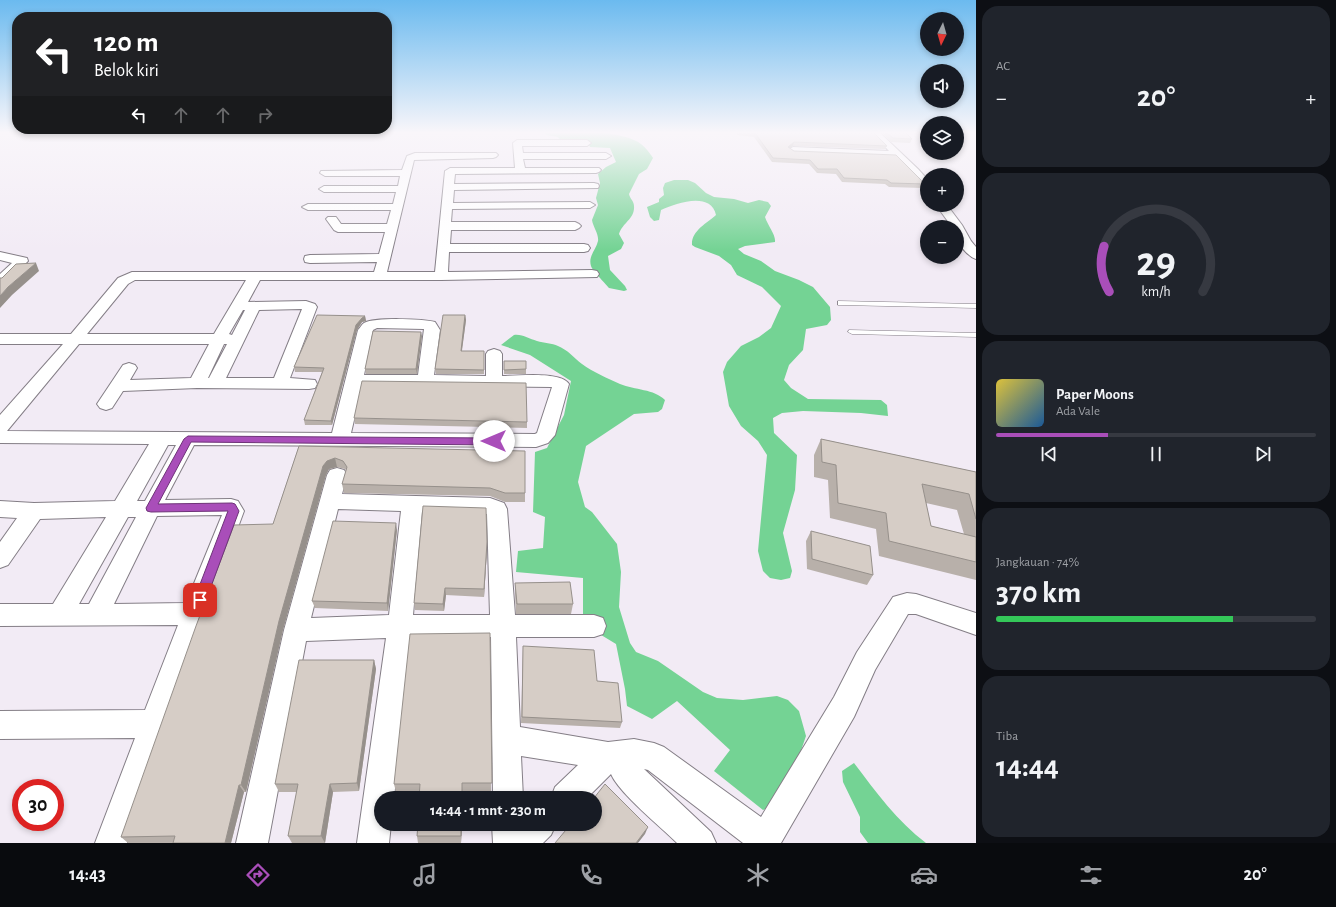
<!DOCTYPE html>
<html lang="id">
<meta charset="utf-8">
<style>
body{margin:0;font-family:"Alegreya Sans",sans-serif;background:#20242c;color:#f1f3f6;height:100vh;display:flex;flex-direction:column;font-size:15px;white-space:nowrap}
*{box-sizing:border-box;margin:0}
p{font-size:13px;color:#9ea1a6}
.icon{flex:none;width:22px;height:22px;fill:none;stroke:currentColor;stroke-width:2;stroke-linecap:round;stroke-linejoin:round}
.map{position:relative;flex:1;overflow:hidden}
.sheet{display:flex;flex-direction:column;gap:6px;padding:6px;background:#0d0f14;width:360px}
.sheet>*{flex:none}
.hud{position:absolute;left:12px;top:12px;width:380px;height:122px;border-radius:16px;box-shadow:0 2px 6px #0003;background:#202124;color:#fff;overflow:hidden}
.needle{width:26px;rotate:185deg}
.tools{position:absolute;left:920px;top:12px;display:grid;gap:8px}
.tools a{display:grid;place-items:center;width:44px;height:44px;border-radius:50%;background:#171b24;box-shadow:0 2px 6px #0003;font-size:20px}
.speed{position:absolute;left:12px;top:779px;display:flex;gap:8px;font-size:20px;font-weight:700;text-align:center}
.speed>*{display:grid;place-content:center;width:52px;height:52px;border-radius:50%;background:#171b24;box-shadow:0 2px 6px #0003;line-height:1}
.speed .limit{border:6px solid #d22;background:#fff;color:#111}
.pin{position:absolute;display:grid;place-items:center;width:34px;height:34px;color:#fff;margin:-17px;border-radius:8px;box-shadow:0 2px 6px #0006}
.me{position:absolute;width:44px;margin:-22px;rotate:270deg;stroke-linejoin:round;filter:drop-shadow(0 0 3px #0008)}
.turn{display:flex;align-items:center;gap:14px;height:84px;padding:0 16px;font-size:18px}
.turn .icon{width:52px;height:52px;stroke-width:2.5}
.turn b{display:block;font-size:28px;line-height:34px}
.lanes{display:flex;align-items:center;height:38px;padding:0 16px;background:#0003;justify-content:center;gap:20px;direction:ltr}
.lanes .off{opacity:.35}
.big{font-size:30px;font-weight:700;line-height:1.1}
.sheet .widget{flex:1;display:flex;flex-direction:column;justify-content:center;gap:6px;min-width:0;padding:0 14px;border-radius:16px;background:#20242c}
.sheet .dial{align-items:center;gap:0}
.dial svg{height:104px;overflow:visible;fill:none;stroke:#363941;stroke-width:7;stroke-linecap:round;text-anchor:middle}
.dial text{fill:#f1f3f6;stroke:none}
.song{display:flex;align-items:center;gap:12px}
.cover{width:48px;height:48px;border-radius:6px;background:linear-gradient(135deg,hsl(50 70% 55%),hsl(210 70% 35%))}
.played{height:4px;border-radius:2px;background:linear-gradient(90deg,#a94eb9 35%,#363941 35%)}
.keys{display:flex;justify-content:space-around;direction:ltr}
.heat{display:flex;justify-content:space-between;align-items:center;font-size:22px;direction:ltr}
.charge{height:6px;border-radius:3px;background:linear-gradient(90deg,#34c759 74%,#363941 0)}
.trip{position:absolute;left:374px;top:791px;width:228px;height:40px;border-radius:20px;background:#171b24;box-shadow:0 2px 6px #0003;font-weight:700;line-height:40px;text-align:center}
.tabs{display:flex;height:64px;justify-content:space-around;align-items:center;background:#090b0e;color:#9ea1a6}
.tabs .icon{width:28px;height:28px}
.tabs .active{color:#a94eb9}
.tabs b{font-size:18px;color:#f1f3f6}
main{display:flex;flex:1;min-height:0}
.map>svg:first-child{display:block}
</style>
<main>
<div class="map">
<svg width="976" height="843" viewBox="0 0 976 843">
<rect width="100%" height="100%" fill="#f2ebf5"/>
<!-- forest -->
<path fill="#74d394" d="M544 132C568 132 622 129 641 144 645 147 650 153 653 158L647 169 639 174 629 194C630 199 634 201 634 206 635 219 623 222 619 234L624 243 621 249 608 256 610 270 625 286 627 290 624 291 609 288C605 283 592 270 591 266 588 256 596 250 598 241 599 234 593 227 592 220L598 205 596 198 600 183 598 174 606 167 616 162 610 148 590 147 587 141H561L558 137 547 135Z
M674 180H688L695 183 706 193 714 197 734 199 748 203 759 200 768 202 771 206 765 217C768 226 776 235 775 242L745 246 738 249 744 254 761 261 775 271 799 280 813 287 830 307 831 320 827 325 806 329 803 350 789 365 784 380 791 388 808 399 881 400 887 405 888 416 861 413 803 411 782 413 773 418 774 433 797 455 795 490 783 533 792 571 790 578 781 580 770 578 763 571 758 551 767 455 758 441 741 426 729 406 723 372 727 362 741 346 759 337 771 328 781 306 762 287 737 275 731 265 719 256 695 247 692 245C691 231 707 223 716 215 711 191 676 203 661 210L659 220 654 221 650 217 647 207 659 202V199L664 195 663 188 665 183Z
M514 335C523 334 529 339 537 341 544 343 552 343 558 346 568 350 574 358 582 364 593 372 607 378 620 384 635 390 654 389 665 400L662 409 658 412 634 414 586 446 578 482 585 507 592 512 617 544 621 572 619 607 630 643 636 652 658 661 703 692 717 698 743 700 777 696 788 700 799 711 806 736 784 800 763 810 714 771 730 750 677 701 652 719 627 706 625 689 616 644 583 624V578L516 572 518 551 543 548 545 517 533 512 535 452 547 448 564 415 571 381 530 355 501 345Z
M854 763C876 792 897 821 926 843H868L860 832V817L843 782 842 771Z"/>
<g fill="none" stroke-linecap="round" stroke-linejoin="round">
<defs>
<path id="lane" d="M838 301 976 304V308L841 305H838Z
M849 330 976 333V337L852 334 848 332Z"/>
<path id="street" d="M871 132H879L918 169 927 179V189C922 188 901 162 895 157L793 153 788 150 793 147 889 151Z
M517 140H587L591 143 587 146H522L523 153H606L611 156 606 159H523L525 168H599L601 170 599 172 596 173 455 174 454 184 594 183 598 184 599 186 598 188 454 190 453 203 590 202 595 205 590 208 452 209 451 222H575L579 224 581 226 579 228 575 230H451L450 244H584L588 245 590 248 588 251 584 252H449L448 272 592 270 597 271 599 274 597 277 441 280H260L248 302 306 301 315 304 317 307 290 378 315 380 317 384 315 388 309 389 197 388 123 391 112 408 106 410 100 408 97 404 123 365 129 363 135 365 137 368 130 380 191 378 209 344H79L7 431 332 433 358 330C360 328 362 324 364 323 375 317 423 319 435 322L440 330 434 375 486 376V354L488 351 494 349 500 351 502 354V376C517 376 561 371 569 384L555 435 548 443 536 447 194 445 165 500 231 499 238 501 244 511 206 614 127 843H95L135 738 0 739V711L145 710 178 625 0 626V604H53L106 517 40 519 8 565 0 568V542L17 518 0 517V501L34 503 115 501 149 444 0 443V415L63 344H0V334H71L118 278 132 272H374L377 262 310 263 305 262 304 259 305 256 310 255 379 254 385 232H338L334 230 326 219 328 217H336L341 224H387L391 210H308L302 207 308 204H393L396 192H324L319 189 324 186H398L400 176H325L320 173 321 171 402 170 407 156 415 153H496L498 155 496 157 493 158 414 160 387 272H435L445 171 450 168H515L513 143ZM135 280H246L214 334H87L128 284ZM302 309 274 378H226L259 310ZM243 310H245L232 335 229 334ZM377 328 424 329 418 375H364L373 330ZM224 344H227L209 378H208ZM362 385 552 387 537 433 535 434 351 433ZM168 445H176L145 501H137ZM222 515 186 603 114 604 157 516ZM128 517H136L89 604H79Z
M936 205H947L962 225 971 241 976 247V259C969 257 958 245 957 237 956 234 957 230 957 227H952Z
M0 252 27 258 28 261 5 284 0 285V274L12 263 0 260Z
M337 468 344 470 347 475 342 494 490 498 504 503 507 509 515 615H594L603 618 606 626 603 634 594 637H516L520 727 608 742 634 739 654 743 664 747 761 817 834 697 857 652 893 597 907 593 916 594 976 613V635L916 614H908L875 670 854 717 781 843H743L648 770 644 769 711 832 716 843H677C661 827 619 793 611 774L587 798H551L555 787 578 765 521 756 523 798H493L491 637H411L394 798H381V824H391L389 843H357L386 638 306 641 268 843H236L284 630 327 475 330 470ZM338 509 401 511 389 615 311 618ZM422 512 487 514 490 615H413Z
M492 824H556L551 835 543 843H493Z"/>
</defs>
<!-- lane casing -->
<use href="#lane" stroke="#847e86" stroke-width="1"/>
<!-- street casing -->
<use href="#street" stroke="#847e86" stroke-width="2"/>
<!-- lane -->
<use href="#lane" fill="#fff" fill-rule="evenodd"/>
<!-- street -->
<use href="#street" fill="#fff" fill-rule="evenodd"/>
</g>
<!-- wall -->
<path fill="#b8b0aa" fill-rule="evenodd" d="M738 132H873L887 146 885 149 793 146 790 148 794 151 925 184 923 188 889 187 885 184 842 182 836 174 817 173 809 164 772 162 754 137 737 135Z
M881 132H905L912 139 910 143 891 142Z
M465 315 466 320 462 351H484V374H436L435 369Z
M365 316 366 321 362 322 357 330 332 425H305L304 420 322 372H295L294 367Z
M422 336 417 374H366L365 369Z
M504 361 526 369V374H504Z
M354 418 527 422V428L355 424Z
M821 439 976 472V580L879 556 876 529 830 518 828 480 814 477V455ZM926 503 957 510 964 534 931 526Z
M299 446 525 493V502H505L490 496 344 493 342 484 346 470 345 469 337 467 329 469 326 475 283 630 246 792H244L231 843H128L121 837 273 524Z
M397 530 388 611 315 608 312 601Z
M811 531 873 575 867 585 807 569 806 541Z
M487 550 484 597 446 595 444 611 415 610 414 603Z
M515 583 573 604 571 614H516L515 593Z
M490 633 491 791H462V798H419L420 792H396L394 784Z
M523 646 597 681 622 722 620 728 521 723Z
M374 660 376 669 359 791 333 792 325 843H292L288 836 297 792H279L275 784Z
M462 824 461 843H418L417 836Z"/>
<!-- shaded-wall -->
<path fill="#96908b" d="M794 142 793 146 787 151 788 147Z
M36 263 39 271 12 295 0 308V296L8 287Z
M465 315 466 320 461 356V351Z
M365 316 366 321 362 322 357 330 332 425 331 421 356 325 362 318Z
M421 332 422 336 417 374 416 369Z
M335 458 337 467 329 469 326 475 283 630 246 792 241 785 279 621 323 466 327 461Z
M396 523 397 530 388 611 387 603Z
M487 542V550L484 597V589Z
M445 588 446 595 444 611 443 604Z
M374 660 376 669 359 791 357 783Z
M330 784 333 792 325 843 321 836Z
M239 785 244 792 231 843H225Z
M461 824H462L461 843Z
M648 827 645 834 638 843H636Z"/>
<!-- building -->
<path fill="#d6cdc6" stroke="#96908b" d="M743 132H873L887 146 794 142 788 147 794 151 896 155 925 184 891 183 887 180 844 178 837 169H818L810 160 773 158 755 133Z
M886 132H905L912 139 893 138Z
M36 263 8 287 0 296V278H2L16 264Z
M317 315 365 316 362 318 356 325 331 421 304 420 324 368 294 367Z
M443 315H465L461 351H484V370L435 369Z
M373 331 421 332 416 369H365Z
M504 361H526V369L504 370Z
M362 381 526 383 527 422 354 418Z
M821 439 976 472V519L969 494 922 484 931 526 976 537V562L889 541 886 513 838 503 836 465 822 462Z
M299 446 525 451V493H505L490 488 342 484 347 467 343 461 335 458 327 461 323 466 279 621 241 785H239L225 843H173L175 836 121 837 196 626 234 525 273 524Z
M423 506 486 508 487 542 484 589 445 588 443 604 414 603Z
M333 521 396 523 387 603 312 601Z
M811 531 870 546 873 575 812 559Z
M570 582 573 604H517L515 583Z
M490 633 492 783H462V798H419L420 784H394L410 634Z
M523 646 594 650 597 681 618 683 622 722 522 717Z
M299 660H374L357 783 330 784 321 836H288L298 784H275Z
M605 784 648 827 636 843H555L571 824H595V798H594Z
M418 824H461V836H417Z"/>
<!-- sky -->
<linearGradient id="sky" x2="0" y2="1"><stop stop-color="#6bbaef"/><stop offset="0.53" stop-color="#f9f6fa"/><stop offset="1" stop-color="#f9f6fa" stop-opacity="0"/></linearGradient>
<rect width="976" height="250" fill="url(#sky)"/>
<!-- route -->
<path fill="#a94eb9" stroke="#6e3378" d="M188 436 494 438 498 441 494 445 191 442 158 504 232 503 235 504 239 511 206 600 204 603 200 605 196 603 194 600 228 511 151 512 147 511 146 508 184 439Z"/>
</svg>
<div class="tools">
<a><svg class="needle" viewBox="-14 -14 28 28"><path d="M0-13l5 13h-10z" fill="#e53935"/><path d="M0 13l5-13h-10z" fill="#9ea1a6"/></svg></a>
<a><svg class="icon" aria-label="sound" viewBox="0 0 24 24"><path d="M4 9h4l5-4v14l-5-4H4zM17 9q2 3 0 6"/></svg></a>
<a><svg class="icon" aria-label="layers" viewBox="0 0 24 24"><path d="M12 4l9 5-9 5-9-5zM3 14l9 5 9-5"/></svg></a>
<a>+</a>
<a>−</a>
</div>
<div class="speed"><div class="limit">30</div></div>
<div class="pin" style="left:200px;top:600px;background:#d93025"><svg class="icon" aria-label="arrive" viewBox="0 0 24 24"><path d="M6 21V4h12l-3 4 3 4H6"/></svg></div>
<svg class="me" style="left:494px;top:441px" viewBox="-20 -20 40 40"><circle r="19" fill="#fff"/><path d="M0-13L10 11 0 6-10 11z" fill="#a94eb9"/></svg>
<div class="trip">14:44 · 1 mnt · 230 m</div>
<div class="hud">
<div class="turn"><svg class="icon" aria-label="left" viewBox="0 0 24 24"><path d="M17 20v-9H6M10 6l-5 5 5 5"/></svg><div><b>120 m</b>Belok kiri</div></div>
<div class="lanes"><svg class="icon" aria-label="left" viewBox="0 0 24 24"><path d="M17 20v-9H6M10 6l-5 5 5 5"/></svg><svg class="icon off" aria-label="ahead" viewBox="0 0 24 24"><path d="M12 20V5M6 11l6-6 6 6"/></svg><svg class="icon off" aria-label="ahead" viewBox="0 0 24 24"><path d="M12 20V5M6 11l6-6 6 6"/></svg><svg class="icon off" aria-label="right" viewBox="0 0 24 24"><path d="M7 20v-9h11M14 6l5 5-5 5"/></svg></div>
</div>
</div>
<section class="sheet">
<div class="widget"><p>AC</p>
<div class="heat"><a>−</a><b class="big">20°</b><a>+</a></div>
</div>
<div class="widget dial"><svg viewBox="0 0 100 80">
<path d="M14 69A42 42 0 1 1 86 69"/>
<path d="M14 69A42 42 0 0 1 10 34" stroke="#a94eb9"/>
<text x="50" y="56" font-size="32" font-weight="700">29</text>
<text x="50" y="72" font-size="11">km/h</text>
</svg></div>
<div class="widget">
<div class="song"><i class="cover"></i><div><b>Paper Moons</b><p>Ada Vale</p></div></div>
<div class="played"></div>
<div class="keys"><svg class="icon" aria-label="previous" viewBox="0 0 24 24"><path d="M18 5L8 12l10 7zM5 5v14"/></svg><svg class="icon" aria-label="pause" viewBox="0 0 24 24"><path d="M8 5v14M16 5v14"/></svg><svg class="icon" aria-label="next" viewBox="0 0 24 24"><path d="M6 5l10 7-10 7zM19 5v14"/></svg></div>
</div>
<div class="widget"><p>Jangkauan · 74%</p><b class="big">370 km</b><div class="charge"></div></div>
<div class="widget"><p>Tiba</p><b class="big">14:44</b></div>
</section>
</main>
<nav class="tabs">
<b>14:43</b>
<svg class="icon active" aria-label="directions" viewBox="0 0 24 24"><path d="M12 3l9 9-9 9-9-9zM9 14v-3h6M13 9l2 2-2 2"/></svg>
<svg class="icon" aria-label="music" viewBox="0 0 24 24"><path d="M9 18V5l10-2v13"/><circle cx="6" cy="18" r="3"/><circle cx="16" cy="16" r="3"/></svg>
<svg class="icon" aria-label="phone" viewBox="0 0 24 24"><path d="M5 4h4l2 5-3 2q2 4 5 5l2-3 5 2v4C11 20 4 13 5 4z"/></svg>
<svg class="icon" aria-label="climate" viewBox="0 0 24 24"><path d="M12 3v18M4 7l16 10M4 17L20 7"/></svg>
<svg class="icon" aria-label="car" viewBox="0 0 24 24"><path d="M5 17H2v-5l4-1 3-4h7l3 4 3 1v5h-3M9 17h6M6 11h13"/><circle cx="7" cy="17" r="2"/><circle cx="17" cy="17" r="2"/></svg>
<svg class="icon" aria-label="filters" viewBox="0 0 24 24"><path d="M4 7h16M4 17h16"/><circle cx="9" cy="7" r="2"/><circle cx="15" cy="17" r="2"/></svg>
<b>20°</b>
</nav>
